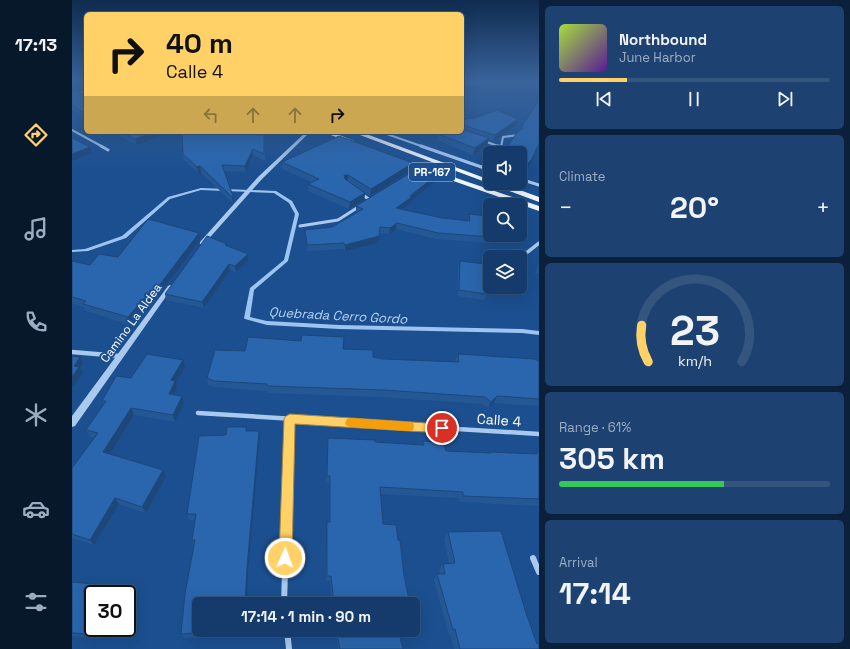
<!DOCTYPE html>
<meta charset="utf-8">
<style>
body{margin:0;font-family:"Space Grotesk",sans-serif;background:#1d4271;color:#f1f3f6;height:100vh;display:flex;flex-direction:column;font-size:15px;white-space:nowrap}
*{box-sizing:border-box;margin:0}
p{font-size:13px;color:#9dadc1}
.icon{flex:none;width:22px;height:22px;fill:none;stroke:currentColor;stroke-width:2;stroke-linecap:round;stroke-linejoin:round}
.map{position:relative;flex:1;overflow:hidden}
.panel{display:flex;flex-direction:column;gap:6px;padding:6px;background:#0b203b;width:311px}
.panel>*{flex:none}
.guide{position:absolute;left:12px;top:12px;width:380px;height:122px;border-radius:6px;box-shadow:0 4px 16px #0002,0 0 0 1px #33557e;background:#ffd166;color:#111;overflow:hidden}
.buttons{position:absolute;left:411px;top:146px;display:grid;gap:8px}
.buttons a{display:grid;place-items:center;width:44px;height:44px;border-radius:6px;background:#143b6b;box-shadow:0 4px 16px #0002,0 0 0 1px #33557e;font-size:20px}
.speed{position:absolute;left:12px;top:585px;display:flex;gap:8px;font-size:20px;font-weight:700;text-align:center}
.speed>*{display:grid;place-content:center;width:52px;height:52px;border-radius:50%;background:#143b6b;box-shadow:0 4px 16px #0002,0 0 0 1px #33557e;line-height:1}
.speed .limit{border:2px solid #111;border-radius:6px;background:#fff;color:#111}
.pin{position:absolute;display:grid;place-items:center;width:34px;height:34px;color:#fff;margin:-17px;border:2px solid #fff;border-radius:50%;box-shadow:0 1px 4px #0007}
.me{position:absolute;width:44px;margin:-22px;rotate:2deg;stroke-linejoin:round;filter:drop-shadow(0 0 3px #0008)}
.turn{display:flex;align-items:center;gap:14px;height:84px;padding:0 16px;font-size:18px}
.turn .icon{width:52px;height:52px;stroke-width:2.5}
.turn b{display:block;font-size:28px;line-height:34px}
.lanes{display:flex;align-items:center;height:38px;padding:0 16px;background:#0003;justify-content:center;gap:20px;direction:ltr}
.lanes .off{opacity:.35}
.big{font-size:30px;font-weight:700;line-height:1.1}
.panel .tile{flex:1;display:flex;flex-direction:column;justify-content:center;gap:6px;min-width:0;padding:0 14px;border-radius:6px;background:#1d4271}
.panel .dial{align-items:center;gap:0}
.dial svg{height:104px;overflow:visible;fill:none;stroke:#33557e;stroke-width:7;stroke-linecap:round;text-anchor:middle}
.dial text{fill:#f1f3f6;stroke:none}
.song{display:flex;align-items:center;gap:12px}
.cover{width:48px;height:48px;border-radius:6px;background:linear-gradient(135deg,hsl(80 70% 55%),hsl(270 70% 35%))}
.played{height:4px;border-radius:2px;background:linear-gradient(90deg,#ffd166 25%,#33557e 25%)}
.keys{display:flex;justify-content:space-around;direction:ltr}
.heat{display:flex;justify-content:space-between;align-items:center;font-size:22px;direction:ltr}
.charge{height:6px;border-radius:3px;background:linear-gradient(90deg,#34c759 61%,#33557e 0)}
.trip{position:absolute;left:120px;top:597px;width:228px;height:40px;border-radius:6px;background:#143b6b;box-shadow:0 4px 16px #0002,0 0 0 1px #33557e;font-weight:700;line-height:40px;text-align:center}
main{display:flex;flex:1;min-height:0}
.dock{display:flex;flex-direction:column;width:72px;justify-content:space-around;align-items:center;background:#08182b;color:#9dadc1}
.dock .icon{width:28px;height:28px}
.dock .current{color:#ffd166}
.dock b{font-size:18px;color:#f1f3f6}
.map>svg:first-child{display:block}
</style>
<main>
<nav class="dock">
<b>17:13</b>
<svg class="icon current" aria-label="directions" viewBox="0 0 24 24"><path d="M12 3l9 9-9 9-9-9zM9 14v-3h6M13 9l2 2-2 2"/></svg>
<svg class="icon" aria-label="music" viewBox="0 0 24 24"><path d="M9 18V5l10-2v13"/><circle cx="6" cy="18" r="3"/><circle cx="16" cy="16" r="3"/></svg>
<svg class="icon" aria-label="phone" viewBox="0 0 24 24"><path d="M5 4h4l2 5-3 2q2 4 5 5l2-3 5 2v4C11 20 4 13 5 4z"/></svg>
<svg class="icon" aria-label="climate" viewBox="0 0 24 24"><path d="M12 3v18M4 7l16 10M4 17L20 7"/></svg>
<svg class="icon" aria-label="car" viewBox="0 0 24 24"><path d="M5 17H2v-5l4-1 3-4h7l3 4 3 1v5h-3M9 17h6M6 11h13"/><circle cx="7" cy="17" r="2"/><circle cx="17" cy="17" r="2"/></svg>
<svg class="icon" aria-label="filters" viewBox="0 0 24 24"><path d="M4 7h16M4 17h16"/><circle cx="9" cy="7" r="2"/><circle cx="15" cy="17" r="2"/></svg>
</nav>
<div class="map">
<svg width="467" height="649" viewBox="0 0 467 649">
<rect width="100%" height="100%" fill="#1b4f8f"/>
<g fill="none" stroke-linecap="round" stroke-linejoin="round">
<!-- stream -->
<path fill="#9cc4f0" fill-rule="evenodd" d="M129 188 204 191 220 201 227 214 216 261 182 290 178 317 195 321 267 325 450 329 467 331V335L450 333 267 329 195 325 173 319 172 318 178 288 212 260 223 214 217 203 202 193 129 190 98 199 54 238 16 251 0 252V250L13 249 50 236 96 197Z"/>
<!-- minor-far4 -->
<path stroke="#a9c9ee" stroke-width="2" d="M0 95 14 91
M0 130 31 147
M309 132 352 147
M412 141 429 147
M429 147 431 137 447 135"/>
<!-- minor-far3 -->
<path stroke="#a9c9ee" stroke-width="3" d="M29 146 36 150
M349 146 418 170
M426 146 429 147
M423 153 429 146
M410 167 418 159
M448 179 467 185
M288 193 298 200
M228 226 266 220 288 206"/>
<!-- minor-far2 -->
<path stroke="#a9c9ee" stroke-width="3.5" d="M448 258 467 243"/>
<!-- minor-far1 -->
<path stroke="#a9c9ee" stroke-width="4.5" d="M0 352 48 356
M126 413 467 434
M215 475 217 419"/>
<!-- minor -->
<path stroke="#a9c9ee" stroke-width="6" d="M461 558 467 572
M212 604 216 474
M215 630 217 649"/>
<!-- tertiary -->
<path fill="#a9c9ee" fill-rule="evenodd" d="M234 132H238L190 179 132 244H128V242L186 177Z
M98 285 101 287 100 288 3 426 0 427V416L96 286Z"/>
<!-- primary -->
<path fill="#f0f6ff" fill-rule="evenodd" d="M251 132H260L282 141 277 142Z
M280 132H289L418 180V183H428L467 197V202Z
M327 160H331L467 206V211L327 162Z"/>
</g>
<!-- wall -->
<path fill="#245895" d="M10 80H14V84Z
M0 91 14 95V118L4 113V112L0 110Z
M467 100V144L457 166 451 174 448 173V130L450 126Z
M400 119H446L444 126 421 141 417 140 415 145 401 155 365 140 366 134 390 132V121Z
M40 132H99L65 145Z
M110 132H193V161L181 155 174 172 152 171 162 202 161 203 129 173H126L112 160 111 154Z
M210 162 340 170 298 196 293 193 292 200 277 209 236 191V184L239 182 210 169Z
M367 173 366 179 340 200 339 203 330 210 370 218 396 221 397 214 415 218 417 214H418V232L419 237 417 243 364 239 324 229 317 234 307 233 306 243 273 251 272 249 235 251 233 236V230L260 227 285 213 284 212V206Z
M448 218 455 233 453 239 424 235H448Z
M128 240 85 298 81 297 58 325 14 311 12 307 0 303V261L18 265 46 257Z
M156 246 176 254V261L164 272 158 270 132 308 94 300 93 294Z
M388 261 414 294 412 300 386 296V267Z
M467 264V274H463Z
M271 349 301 357 311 359 384 362 383 361 386 354 467 361V406L422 403 416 408 410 404 311 397 195 393V391L143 387 136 385 135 378 173 351Z
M113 367 104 383 105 388 102 395 112 403 103 422 62 415 38 454 91 470 94 477 74 513 47 504 22 545 0 538V468L22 438 18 437 14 430 31 404 30 401 59 378Z
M175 431H187L188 437 176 573 127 630H173V635L112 638 109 634 122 545 120 540 123 520H117L115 514 154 435Z
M256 438 350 445 351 441 374 451 418 453 419 452 463 454 464 452H467V506L388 502 387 498 308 494 311 524 326 540 332 576 338 604H260L258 581H254L255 529V522H257V483H254Z
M376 532 454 613 467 649H382L378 634 377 635 362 580 365 574H368L367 570 371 564H377L372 539Z
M0 582 45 590 44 594H21L29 639 0 636Z
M263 630H341L345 631 342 636 328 637 331 649H266Z"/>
<!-- shaded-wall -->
<path fill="#1d4779" d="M420 84 418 89 390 93V88Z
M446 119 444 126 421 141 423 135Z
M83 132H99L65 145 63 139Z
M417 138 415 145 401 155 403 148Z
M467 143V144L457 166 451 174 454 166Z
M18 147 20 153 0 161V154Z
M181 149V155L174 172 173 166Z
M341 163 340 170 298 196 299 189Z
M128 166 129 173H126L125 167Z
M367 173 366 179 340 200 339 203 323 214 324 208Z
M272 175H276V182H272Z
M293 193 292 200 277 209 278 202Z
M161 196 162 202 161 203 160 197Z
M325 223 324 229 317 234 318 228Z
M127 233 128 240 85 298 83 291Z
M307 236 306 243 273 251V245Z
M176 254V261L164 272 163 266Z
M157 264 158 270 132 308 130 302Z
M79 290 81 297 58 325 56 317Z
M8 357 11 363 8 368 11 373 0 388V377L2 366Z
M111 360 113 367 104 383 105 388 99 401 97 394 99 380Z
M110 396 112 403 103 422 101 415Z
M425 396 422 403 416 408 419 402Z
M59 408 62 415 35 459 31 452Z
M187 431 188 437 176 573 175 604H173L175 568Z
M91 470 94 477 74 513 70 507Z
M43 498 47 504 22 545 18 540Z
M41 586 45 590 44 594H38Z
M27 628H33L29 639 25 635Z"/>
<!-- building -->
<path fill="#2a66ad" stroke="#1d4779" d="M390 80H414L420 84 390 88Z
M4 90 14 95V114L3 108 4 107 0 105V91Z
M467 100V143L460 159 454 166 448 165V153H431L446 131 451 129 450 126Z
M425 110 446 119 423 135 390 125V121L397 118 400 119Z
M390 129 417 138 403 148 366 134 370 132H390Z
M49 132H83L63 139Z
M110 132H192V154L181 149 173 166 150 165 161 196 160 197 128 166 125 167 111 154Z
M267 136 341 163 299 189 276 175H272L273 179 293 193 278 202 236 184 247 179 210 162Z
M0 138 18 147 0 154Z
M348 167 367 173 338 196 340 197 324 208 370 218 398 221 397 214 415 216 419 237 366 233 325 223 318 228 308 227 307 236 273 245 272 243 235 245 233 230 260 227 291 209 284 206Z
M448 218 452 219 455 233 448 232Z
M76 219 127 233 83 291 79 290 56 317 11 304 14 301 0 297V261L18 265 27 254 46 257Z
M135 236 155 244 153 245 176 254 163 266 157 264 130 302 93 294Z
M388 261 413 264 414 294 387 290Z
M230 335 272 337 271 349 301 350V357L311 359 387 362 386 354 462 359 467 361V399L425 396 419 402 413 397 312 390 195 386V384L142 381 135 378 143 350 173 351 176 337 229 341Z
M75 354 111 360 99 380 103 381 97 394 110 396 101 415 59 408 31 452 91 470 70 507 43 498 18 540 0 534V468L26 433 14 430 34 401H30L44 376 59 378Z
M0 356 8 357 2 366 7 367 0 377Z
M155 427H174V431H187L175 568 173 604H127V630H172L109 634 113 594 123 540H120L124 514H115L127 436 154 435Z
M256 438 303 440V442L352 445 351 441 372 443 374 451 419 453V452L465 454 464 452H467V499L391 496V492L308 487 311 524 324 525 326 540H328L332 576 338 604H262L259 576H255V522H258V476H255Z
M429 531 454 613 465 644 467 643V649H388L383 629 381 630 365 574H373L371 564 383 563 376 532Z
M0 582 41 586 38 594H21V628H27L25 635 0 633Z
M341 616 345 631 327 633 331 649H268L264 630H341Z"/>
<!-- sky -->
<linearGradient id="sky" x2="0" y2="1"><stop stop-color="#0f2b4f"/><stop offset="0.47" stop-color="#39639b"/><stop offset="1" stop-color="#39639b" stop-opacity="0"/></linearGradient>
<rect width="467" height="171" fill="url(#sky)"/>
<!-- route -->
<path fill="#ffd166" stroke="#a68842" d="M218 414 370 424 374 425 376 428 374 432 370 433 223 424 220 558 218 562 213 564 209 562 207 558 212 419 214 416Z"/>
<!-- slow -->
<path fill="#f59e0b" d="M278 418 337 422 341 423 342 426 341 430 337 431 278 427 275 426 273 423 275 419Z"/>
<g text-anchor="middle" stroke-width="4" stroke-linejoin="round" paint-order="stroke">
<!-- shield labels -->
<rect fill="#1b4f8f" stroke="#bbcadd" stroke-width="1" x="337" y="163" width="46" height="18" rx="3"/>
<g font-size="11" font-weight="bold" fill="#fff">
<text x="360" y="176">PR-167</text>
</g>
<!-- street labels -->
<g font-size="12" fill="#fff" stroke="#1b4f8f">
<text transform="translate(59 323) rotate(-54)" y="4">Camino La Aldea</text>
</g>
<!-- water labels -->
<g font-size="13" font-style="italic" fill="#b5d3f5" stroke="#1b4f8f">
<text transform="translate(266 315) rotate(3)" y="5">Quebrada Cerro Gordo</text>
</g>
<!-- near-street labels -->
<g font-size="14" fill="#fff" stroke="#1b4f8f">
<text transform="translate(427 420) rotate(4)" y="5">Calle 4</text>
</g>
</g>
</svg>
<div class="buttons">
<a><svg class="icon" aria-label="sound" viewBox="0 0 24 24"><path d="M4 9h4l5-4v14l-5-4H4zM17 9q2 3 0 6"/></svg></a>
<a><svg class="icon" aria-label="search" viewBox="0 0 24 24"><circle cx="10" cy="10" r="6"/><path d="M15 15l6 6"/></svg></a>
<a><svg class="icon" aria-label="layers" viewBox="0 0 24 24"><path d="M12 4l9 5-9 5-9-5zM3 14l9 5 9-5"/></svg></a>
</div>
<div class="speed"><div class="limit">30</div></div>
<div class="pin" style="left:370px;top:428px;background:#d93025"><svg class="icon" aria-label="arrive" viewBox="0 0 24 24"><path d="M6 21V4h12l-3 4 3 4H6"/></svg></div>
<svg class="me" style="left:213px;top:558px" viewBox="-20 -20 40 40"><circle r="17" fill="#ffd166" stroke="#fff" stroke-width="3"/><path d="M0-11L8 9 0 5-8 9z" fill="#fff"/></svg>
<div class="trip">17:14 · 1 min · 90 m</div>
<div class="guide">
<div class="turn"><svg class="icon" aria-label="right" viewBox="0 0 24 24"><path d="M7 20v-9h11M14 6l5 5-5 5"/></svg><div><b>40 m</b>Calle 4</div></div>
<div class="lanes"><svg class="icon off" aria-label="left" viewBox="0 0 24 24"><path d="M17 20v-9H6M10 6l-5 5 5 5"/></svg><svg class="icon off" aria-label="ahead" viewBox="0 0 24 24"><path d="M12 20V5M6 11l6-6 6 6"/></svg><svg class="icon off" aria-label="ahead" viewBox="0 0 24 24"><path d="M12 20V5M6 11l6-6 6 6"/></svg><svg class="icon" aria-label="right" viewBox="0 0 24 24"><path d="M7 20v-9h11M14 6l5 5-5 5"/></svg></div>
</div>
</div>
<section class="panel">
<div class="tile">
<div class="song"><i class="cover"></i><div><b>Northbound</b><p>June Harbor</p></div></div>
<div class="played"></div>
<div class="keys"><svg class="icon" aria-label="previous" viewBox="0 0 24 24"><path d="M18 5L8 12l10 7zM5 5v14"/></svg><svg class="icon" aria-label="pause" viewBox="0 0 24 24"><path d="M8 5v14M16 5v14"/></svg><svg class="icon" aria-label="next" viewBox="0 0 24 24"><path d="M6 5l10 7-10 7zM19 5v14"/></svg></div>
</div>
<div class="tile"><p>Climate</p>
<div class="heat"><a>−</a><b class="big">20°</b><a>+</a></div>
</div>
<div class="tile dial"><svg viewBox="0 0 100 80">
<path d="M14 69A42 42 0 1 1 86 69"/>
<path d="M14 69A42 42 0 0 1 9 41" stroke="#ffd166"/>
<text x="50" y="56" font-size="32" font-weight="700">23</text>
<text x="50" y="72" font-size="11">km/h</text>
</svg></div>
<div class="tile"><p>Range · 61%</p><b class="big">305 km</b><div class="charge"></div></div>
<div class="tile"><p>Arrival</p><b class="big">17:14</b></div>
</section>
</main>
